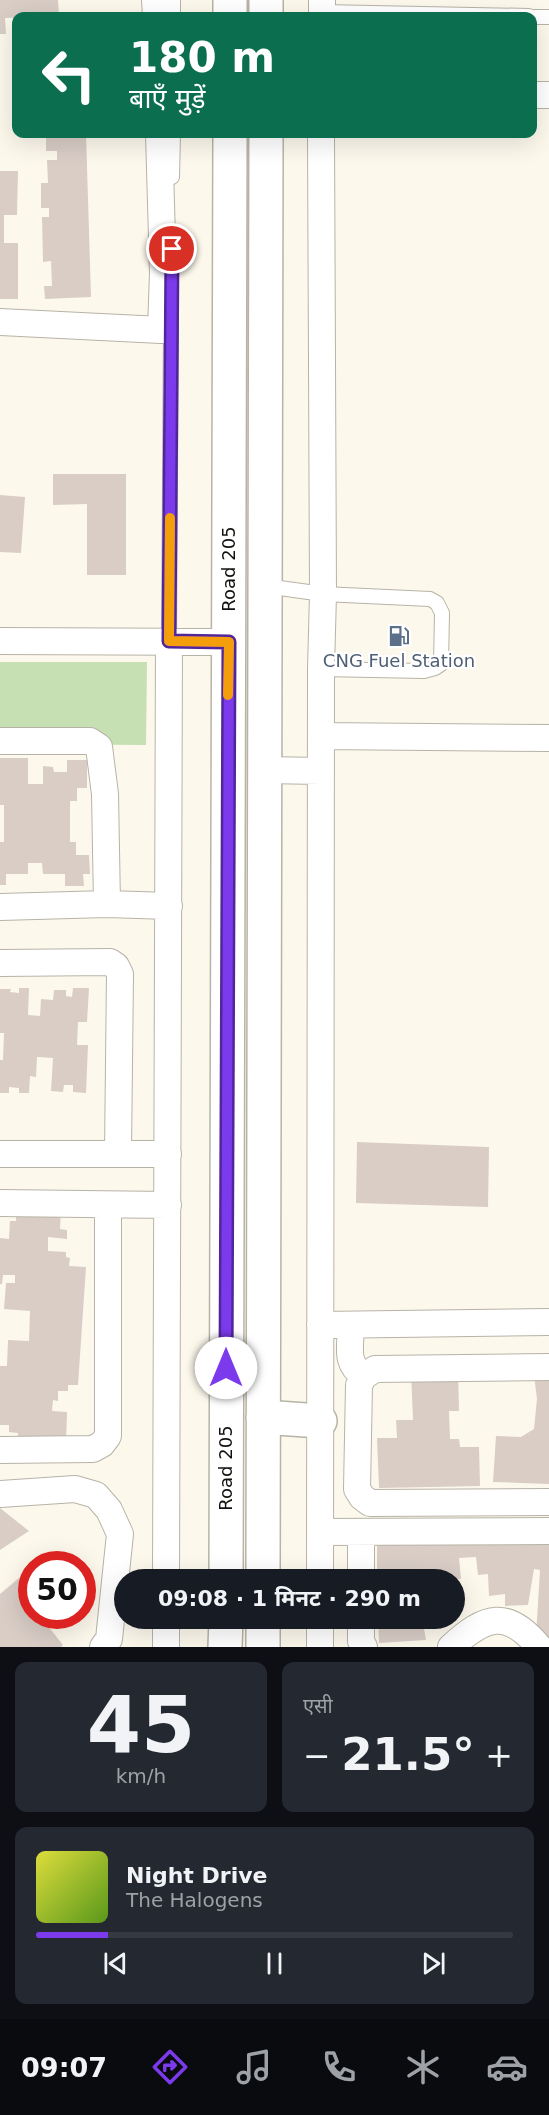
<!DOCTYPE html>
<html lang="hi">
<meta charset="utf-8">
<style>
body{margin:0;font-family:"DejaVu Sans","Noto Sans Devanagari",sans-serif;background:#242831;color:#f1f3f6;height:100vh;display:flex;flex-direction:column;font-size:22px;white-space:nowrap}
*{box-sizing:border-box;margin:0}
p{font-size:20px;color:#9ea1a6}
.icon{flex:none;width:33px;height:33px;fill:none;stroke:currentColor;stroke-width:2;stroke-linecap:round;stroke-linejoin:round}
.map{position:relative;height:1647px;overflow:hidden}
.details{display:flex;flex-direction:column;gap:15px;padding:15px;background:#0d0f14;flex:1}
.details>*{flex:none}
.guide{position:absolute;left:12px;top:12px;width:525px;height:126px;border-radius:12px;box-shadow:0 6px 24px #0002;background:#0b6e4f;color:#fff;overflow:hidden}
.speed{position:absolute;left:18px;top:1551px;display:flex;gap:12px;font-size:30px;font-weight:700;text-align:center}
.speed>*{display:grid;place-content:center;width:78px;height:78px;border-radius:50%;background:#171b24;box-shadow:0 6px 24px #0002;line-height:1}
.speed .limit{border:9px solid #d22;background:#fff;color:#111}
.pin{position:absolute;display:grid;place-items:center;width:51px;height:51px;color:#fff;margin:-26px;border:3px solid #fff;border-radius:50%;box-shadow:0 2px 6px #0007}
.me{position:absolute;width:66px;margin:-33px;rotate:0deg;stroke-linejoin:round;filter:drop-shadow(0 0 4px #0008)}
.turn{display:flex;align-items:center;gap:21px;height:126px;padding:0 18px;font-size:27px}
.turn .icon{width:78px;height:78px;stroke-width:2.5}
.turn b{display:block;font-size:42px;line-height:51px}
.big{font-size:45px;font-weight:700;line-height:1.1}
.details .widget{flex:1;display:flex;flex-direction:column;justify-content:center;gap:9px;min-width:0;padding:0 21px;border-radius:12px;background:#242831}
.details .dial{align-items:center;gap:0}
.dial b{font-size:78px;line-height:1}
.song{display:flex;align-items:center;gap:18px}
.cover{width:72px;height:72px;border-radius:9px;background:linear-gradient(135deg,hsl(60 70% 55%),hsl(90 70% 35%))}
.played{height:6px;border-radius:3px;background:linear-gradient(90deg,#7c3aed 15%,#363941 15%)}
.keys{display:flex;justify-content:space-around;direction:ltr}
.heat{display:flex;justify-content:space-between;align-items:center;font-size:33px;direction:ltr}
.details .tiles{flex:1;display:grid;gap:15px;grid-template-columns:1fr 1fr}
.widget:last-child{grid-column:span 2}
.trip{position:absolute;left:114px;top:1569px;width:351px;height:60px;border-radius:30px;background:#171b24;box-shadow:0 6px 24px #0002;font-weight:700;line-height:60px;text-align:center}
.tab-bar{display:flex;height:96px;justify-content:space-around;align-items:center;background:#090b0e;color:#9ea1a6}
.tab-bar .icon{width:42px;height:42px}
.tab-bar .active{color:#7c3aed}
.tab-bar b{font-size:27px;color:#f1f3f6}
.map>svg:first-child{display:block}
</style>
<div class="map">
<svg width="549" height="1647" viewBox="0 0 549 1647">
<rect width="100%" height="100%" fill="#fdf8ec"/>
<!-- green -->
<path fill="#c6e0b3" d="M0 662H147L146 745 0 744Z"/>
<!-- building -->
<path fill="#d9cdc6" d="M0 0H58L59 16 5 18 6 34H0Z
M46 134H86L91 297 45 299 44 286H52L51 261 43 262 42 217H49V208H41V183H48L47 160H57V151H46Z
M0 171H18L17 215H4V243H18V299H0Z
M53 474H126V575H87V504L53 505Z
M0 495 25 497 21 553 0 552Z
M0 758H28V784H43V766L53 767 54 772H67V760H87V788H77V801H70V842H76V855H89L90 874H83L84 886H65V874H43L42 863H28V874H6V885H0V842H4V805H0Z
M19 988H29L28 1015 40 1016 41 999 53 1000 54 990H66V996L72 997 73 988H89L87 1022H78L77 1045H88L86 1093 73 1092V1085H64L63 1092 51 1091 53 1058 37 1057 36 1077 30 1076 29 1093H19V1088L9 1087V1093H0V1060H3L4 1033H0V989H11L10 992 19 993Z
M357 1142 489 1147 488 1207 356 1203Z
M16 1206 61 1209 60 1229 67 1230V1239L48 1237V1251L66 1252V1257L70 1258 69 1266 86 1267 78 1385H68V1391H58V1401L53 1400 52 1411 67 1412 66 1443 18 1441V1433L9 1432V1425H0V1366H7L8 1340 29 1341 30 1311 4 1309 6 1283H15V1275H3L2 1284H0V1238L9 1239 10 1221H16Z
M458 1371 459 1411H449L450 1439H459L460 1447H479L480 1486 379 1488 377 1438H397L396 1420H413L411 1372Z
M534 1375H549V1484L493 1482 496 1436 521 1437 534 1429 537 1399Z
M0 1508 29 1531 0 1550Z
M549 1541V1637L536 1636 540 1570 534 1569 528 1605 505 1606V1594L489 1596 488 1574 478 1575 476 1557 459 1558 461 1579 377 1580V1544Z
M32 1567V1616H40L63 1645 61 1647H0V1594Z
M378 1618H399L400 1624 423 1623 426 1640 379 1643Z"/>
<g fill="none" stroke-linecap="round" stroke-linejoin="round">
<defs>
<path id="lane" d="M322 12 529 16
M173 16V0
M532 17H549
M172 177 173 134
M265 586 323 594 430 599 437 603 442 613 441 664 435 668 424 671 321 669
M169 641 171 319"/>
<path id="street" d="M155 0 156 16
M322 16V0
M532 95H549
M0 322 161 330 163 273 159 134
M0 641 229 642
M321 736 549 738
M0 741H90L99 747 105 794 107 904
M264 770 321 771
M0 907 107 904 169 906
M0 963 110 962 116 966 120 974 118 1153
M0 1154H168
M0 1203 168 1205
M320 1325 549 1322
M351 1325C351 1346 344 1363 364 1376
M549 1367 375 1369 364 1376 359 1385 357 1489 362 1497 370 1503 549 1502
M0 1450 93 1449 102 1444 108 1436V1206
M0 1494 75 1489 96 1495 109 1510 120 1534 109 1639 103 1647
M320 1532 549 1531
M361 1533V1580
M166 1580 169 641
M320 1580 321 669 323 594 321 134
M361 1618V1641L364 1647
M166 1647V1618
M320 1647V1618
M451 1647C485 1616 507 1608 539 1647"/>
<path id="secondary" d="M230 16V0
M266 16V0
M263 1417 320 1421
M226 1580 230 134
M263 1580 266 134
M225 1647 226 1618
M263 1647V1618"/>
</defs>
<!-- lane casing -->
<use href="#lane" stroke="#b7b3a7" stroke-width="16"/>
<!-- street casing -->
<use href="#street" stroke="#b7b3a7" stroke-width="28"/>
<!-- secondary casing -->
<use href="#secondary" stroke="#b7b3a7" stroke-width="36"/>
<!-- lane -->
<use href="#lane" stroke="#fff" stroke-width="14"/>
<!-- street -->
<use href="#street" stroke="#fff" stroke-width="26"/>
<!-- secondary -->
<use href="#secondary" stroke="#fff" stroke-width="33"/>
</g>
<g fill="none" stroke-linecap="round" stroke-linejoin="round">
<defs>
<path id="route" d="M172 249 169 641 229 642 226 1368"/>
</defs>
<!-- route casing -->
<use href="#route" stroke="#51269a" stroke-width="15"/>
<!-- route -->
<use href="#route" stroke="#7c3aed" stroke-width="10"/>
<!-- slow -->
<path stroke="#f59e0b" stroke-width="10" d="M170 518 169 641 229 642 228 695"/>
</g>
<!-- icons -->
<defs>
<symbol id="fuel-bare" viewBox="-9 -9 18 18"><path d="M-5.5-6h7V0h2V4h1.3V-2.5L3-4.5l.8-.8L6-3V5H2.5V1h-1V6h-7ZM-4.2-4.7v3.2H.2V-4.7Z" fill="#5c6f8a" stroke="#fff" stroke-width="2.5" paint-order="stroke"/></symbol>
</defs>
<g fill-rule="evenodd">
<use href="#fuel-bare" x="384" y="621" width="30" height="30"/>
</g>
<g text-anchor="middle" stroke-width="4.5" stroke-linejoin="round" paint-order="stroke">
<!-- street labels -->
<g font-size="18" fill="#11100c" stroke="#fff">
<text transform="translate(229 569) rotate(-90)" y="6">Road 205</text>
<text transform="translate(226 1468) rotate(-90)" y="6">Road 205</text>
</g>
<!-- service labels -->
<g font-size="18" fill="#4e5e75" stroke="#fff">
<text x="399" y="667">CNG Fuel Station</text>
</g>
</g>
</svg>
<div class="speed"><div class="limit">50</div></div>
<div class="pin" style="left:172px;top:249px;background:#d93025"><svg class="icon" aria-label="arrive" viewBox="0 0 24 24"><path d="M6 21V4h12l-3 4 3 4H6"/></svg></div>
<svg class="me" style="left:226px;top:1368px" viewBox="-20 -20 40 40"><circle r="19" fill="#fff"/><path d="M0-13L10 11 0 6-10 11z" fill="#7c3aed"/></svg>
<div class="trip">09:08 · 1 मिनट · 290 m</div>
<div class="guide">
<div class="turn"><svg class="icon" aria-label="left" viewBox="0 0 24 24"><path d="M17 20v-9H6M10 6l-5 5 5 5"/></svg><div><b>180 m</b>बाएँ मुड़ें</div></div>
</div>
</div>
<section class="details">
<div class="tiles">
<div class="widget dial"><b>45</b><p>km/h</p></div>
<div class="widget"><p>एसी</p>
<div class="heat"><a>−</a><b class="big">21.5°</b><a>+</a></div>
</div>
<div class="widget">
<div class="song"><i class="cover"></i><div><b>Night Drive</b><p>The Halogens</p></div></div>
<div class="played"></div>
<div class="keys"><svg class="icon" aria-label="previous" viewBox="0 0 24 24"><path d="M18 5L8 12l10 7zM5 5v14"/></svg><svg class="icon" aria-label="pause" viewBox="0 0 24 24"><path d="M8 5v14M16 5v14"/></svg><svg class="icon" aria-label="next" viewBox="0 0 24 24"><path d="M6 5l10 7-10 7zM19 5v14"/></svg></div>
</div>
</div>
</section>
<nav class="tab-bar">
<b>09:07</b>
<svg class="icon active" aria-label="directions" viewBox="0 0 24 24"><path d="M12 3l9 9-9 9-9-9zM9 14v-3h6M13 9l2 2-2 2"/></svg>
<svg class="icon" aria-label="music" viewBox="0 0 24 24"><path d="M9 18V5l10-2v13"/><circle cx="6" cy="18" r="3"/><circle cx="16" cy="16" r="3"/></svg>
<svg class="icon" aria-label="phone" viewBox="0 0 24 24"><path d="M5 4h4l2 5-3 2q2 4 5 5l2-3 5 2v4C11 20 4 13 5 4z"/></svg>
<svg class="icon" aria-label="climate" viewBox="0 0 24 24"><path d="M12 3v18M4 7l16 10M4 17L20 7"/></svg>
<svg class="icon" aria-label="car" viewBox="0 0 24 24"><path d="M5 17H2v-5l4-1 3-4h7l3 4 3 1v5h-3M9 17h6M6 11h13"/><circle cx="7" cy="17" r="2"/><circle cx="17" cy="17" r="2"/></svg>
</nav>
